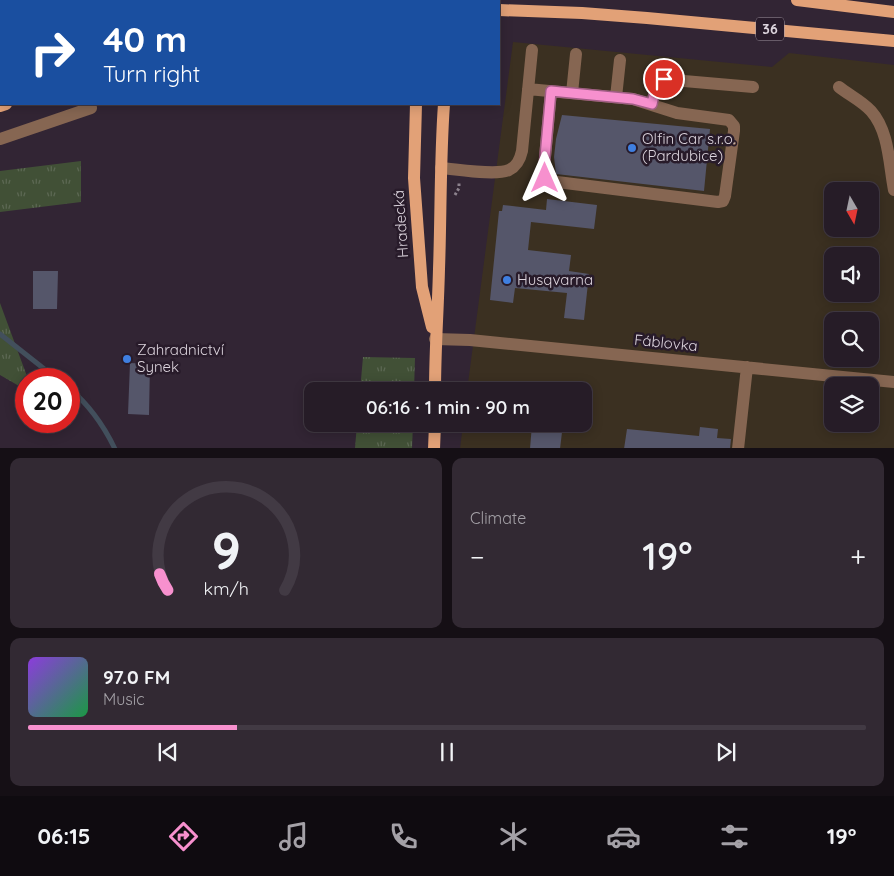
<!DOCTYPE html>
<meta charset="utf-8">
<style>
body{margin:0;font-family:Quicksand,sans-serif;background:#322933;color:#f1f3f6;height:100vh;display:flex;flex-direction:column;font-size:19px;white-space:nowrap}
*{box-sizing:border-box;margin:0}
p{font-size:16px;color:#a4a1a7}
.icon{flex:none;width:28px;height:28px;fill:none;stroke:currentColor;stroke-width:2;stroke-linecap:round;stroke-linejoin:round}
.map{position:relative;height:448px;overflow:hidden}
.panel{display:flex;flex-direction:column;gap:10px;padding:10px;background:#150f15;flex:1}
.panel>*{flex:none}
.hud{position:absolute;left:0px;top:0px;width:500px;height:105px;box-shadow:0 2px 12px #0003,0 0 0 1px #423a44;background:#1a4fa0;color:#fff;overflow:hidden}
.needle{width:32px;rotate:171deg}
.tools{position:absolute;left:824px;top:182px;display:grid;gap:10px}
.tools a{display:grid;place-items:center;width:55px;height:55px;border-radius:10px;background:#261c27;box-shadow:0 2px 12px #0003,0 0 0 1px #423a44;font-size:25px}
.speed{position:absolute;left:15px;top:368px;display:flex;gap:10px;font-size:25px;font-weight:700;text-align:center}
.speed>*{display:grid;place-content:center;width:65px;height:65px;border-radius:50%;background:#261c27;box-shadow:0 2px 12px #0003,0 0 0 1px #423a44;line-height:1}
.speed .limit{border:8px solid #d22;background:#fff;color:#111}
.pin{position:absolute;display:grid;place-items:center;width:42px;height:42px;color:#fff;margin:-21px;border:2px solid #fff;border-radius:50%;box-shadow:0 1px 5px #0007}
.me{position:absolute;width:55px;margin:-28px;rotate:0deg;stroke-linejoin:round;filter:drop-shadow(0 0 4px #0008)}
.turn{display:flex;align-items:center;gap:18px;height:105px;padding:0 20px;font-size:22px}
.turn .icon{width:65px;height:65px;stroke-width:2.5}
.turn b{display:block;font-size:35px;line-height:42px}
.big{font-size:38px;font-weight:600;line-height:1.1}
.panel .tile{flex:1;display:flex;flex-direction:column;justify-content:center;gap:8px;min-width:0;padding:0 18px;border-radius:10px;background:#322933}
.panel .dial{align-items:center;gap:0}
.dial svg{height:130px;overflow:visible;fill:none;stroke:#423a44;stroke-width:7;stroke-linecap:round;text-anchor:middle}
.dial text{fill:#f1f3f6;stroke:none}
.song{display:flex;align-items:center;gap:15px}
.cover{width:60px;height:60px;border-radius:8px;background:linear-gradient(135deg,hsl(270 70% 55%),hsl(140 70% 35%))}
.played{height:5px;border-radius:2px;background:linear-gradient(90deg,#f790ce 25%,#423a44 25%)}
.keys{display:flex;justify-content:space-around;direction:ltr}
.heat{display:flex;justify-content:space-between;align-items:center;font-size:28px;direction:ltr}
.panel .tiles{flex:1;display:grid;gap:10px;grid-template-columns:1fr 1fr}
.tile:last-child{grid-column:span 2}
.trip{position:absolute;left:304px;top:382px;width:288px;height:50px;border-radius:10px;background:#261c27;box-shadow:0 2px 12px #0003,0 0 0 1px #423a44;font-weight:600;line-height:50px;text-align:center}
.tabs{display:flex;height:80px;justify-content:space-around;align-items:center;background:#0f0b10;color:#a4a1a7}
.tabs .icon{width:35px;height:35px}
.tabs .active{color:#f790ce}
.tabs b{font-size:22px;color:#f1f3f6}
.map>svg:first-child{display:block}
</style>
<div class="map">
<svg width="894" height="449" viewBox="0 0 894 449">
<defs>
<pattern id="grass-tufts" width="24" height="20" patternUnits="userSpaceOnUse" patternTransform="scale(1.25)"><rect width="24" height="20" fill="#415036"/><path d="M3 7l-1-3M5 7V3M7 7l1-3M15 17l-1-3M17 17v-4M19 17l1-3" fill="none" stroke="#5c6853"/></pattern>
</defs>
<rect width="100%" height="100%" fill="#322534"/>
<!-- industrial -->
<path fill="#3b3021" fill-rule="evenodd" d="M513 42 772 67 789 53 894 65V448L460 449 463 424H582V391H467ZM832 191H870V229H832ZM832 256H870V294H832ZM832 321H870V359H832ZM832 386H870V424H832Z"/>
<!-- grass -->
<path fill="url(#grass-tufts)" d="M81 161V202L0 212V214V171Z
M0 303 28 379H26V390L0 375Z
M363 357 415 358 414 391H360Z
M357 424H413L412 448H355Z"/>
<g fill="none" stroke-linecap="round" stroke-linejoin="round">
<!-- stream -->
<path stroke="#424f5c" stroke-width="5" d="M0 334 57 379
M69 388C88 404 104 426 115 449"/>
</g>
<!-- building -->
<path fill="#55566a" d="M562 115 710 129 704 191 556 174 554 157 556 139Z
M547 199 597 205 594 229 531 222 528 250 571 255 569 271 589 274 584 320 564 318 567 293 515 288 513 303 490 300 499 211H502L503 205 546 210Z
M33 271H58L57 309H33Z
M130 363 150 364 149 415 128 414Z
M532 424H563L560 449H530Z
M700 427 718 429 717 438 731 439 730 449H624L627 429 699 436Z"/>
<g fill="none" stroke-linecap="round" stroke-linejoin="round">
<!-- path -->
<path stroke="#8c828d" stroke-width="3" stroke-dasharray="2.5 2.5" stroke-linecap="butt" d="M480 1V0
M455 195 459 188V182"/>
<!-- minor -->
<path stroke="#866652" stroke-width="12" d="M76 0 78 1
M19 1 21 0
M0 12 1 11
M839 87C849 95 862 101 871 111 889 131 889 164 894 190
M528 89 633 99 677 113 729 120 734 126V131L725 196 723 201 718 202 549 181 545 178 544 168 551 91
M572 93 576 54
M616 97 620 60
M652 104 657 82 661 79 753 87
M0 139 91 108
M441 168C456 169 496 176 509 170 517 166 520 160 522 151L532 50
M435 339 470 340 894 382
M738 449 747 367"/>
<!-- major -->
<path stroke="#e2a177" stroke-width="12" d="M797 0 894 12
M236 1 242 0
M427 1 428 0
M456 1V0
M499 10 582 13 647 18 894 41
M0 74H1
M416 104 414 178 422 287 432 327
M0 106 6 104
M435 391C435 350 438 310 439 269 441 214 440 159 444 104
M434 449 435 424"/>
</g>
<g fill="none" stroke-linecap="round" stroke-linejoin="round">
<defs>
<path id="route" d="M545 178 544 168 551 91 633 99 652 104 657 82 664 79"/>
</defs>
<!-- route casing -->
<use href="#route" stroke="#a15e86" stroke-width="12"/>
<!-- route -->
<use href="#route" stroke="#f790ce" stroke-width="9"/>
</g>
<!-- markers -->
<g fill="#3f7fe0" stroke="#281b2a" stroke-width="2">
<circle cx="632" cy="148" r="5"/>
<circle cx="507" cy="280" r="5"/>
<circle cx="127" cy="359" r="5"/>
</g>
<g text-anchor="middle" stroke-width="5" stroke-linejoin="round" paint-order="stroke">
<!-- shield labels -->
<rect fill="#281b2a" stroke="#a69ca7" stroke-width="1" x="756" y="17.5" width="28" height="23" rx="4"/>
<g font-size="14" font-weight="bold" fill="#dcd4dd">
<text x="770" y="34">36</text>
</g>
<!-- poi labels -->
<g font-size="15" fill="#dcd4dd" stroke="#281b2a" text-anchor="start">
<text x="642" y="144">Olfin Car s.r.o.<tspan x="642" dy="17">(Pardubice)</tspan></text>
<text x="517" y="285">Husqvarna</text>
<text x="137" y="355">Zahradnictví<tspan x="137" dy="17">Synek</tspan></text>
</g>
<!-- street labels -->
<g font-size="15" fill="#dcd4dd" stroke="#281b2a">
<text transform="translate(401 224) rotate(-94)" y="5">Hradecká</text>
<text transform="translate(666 343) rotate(6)" y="5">Fáblovka</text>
</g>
</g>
</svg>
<div class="tools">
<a><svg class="needle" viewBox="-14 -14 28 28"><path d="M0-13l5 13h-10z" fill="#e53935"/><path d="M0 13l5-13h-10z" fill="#a4a1a7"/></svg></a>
<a><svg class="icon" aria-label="sound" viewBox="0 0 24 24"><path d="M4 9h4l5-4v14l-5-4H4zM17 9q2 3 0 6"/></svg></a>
<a><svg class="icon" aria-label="search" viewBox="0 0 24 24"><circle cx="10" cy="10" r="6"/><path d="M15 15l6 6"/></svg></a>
<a><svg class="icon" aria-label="layers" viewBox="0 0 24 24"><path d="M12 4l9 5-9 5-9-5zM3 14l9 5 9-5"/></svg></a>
</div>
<div class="speed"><div class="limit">20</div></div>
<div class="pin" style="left:664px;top:79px;background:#d93025"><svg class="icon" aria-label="arrive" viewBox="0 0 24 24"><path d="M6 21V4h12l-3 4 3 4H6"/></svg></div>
<svg class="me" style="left:545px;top:178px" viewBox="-20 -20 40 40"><path d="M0-17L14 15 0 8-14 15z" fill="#f790ce" stroke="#fff" stroke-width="4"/></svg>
<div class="trip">06:16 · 1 min · 90 m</div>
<div class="hud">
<div class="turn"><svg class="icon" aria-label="right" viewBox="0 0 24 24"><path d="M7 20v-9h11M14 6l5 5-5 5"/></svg><div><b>40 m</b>Turn right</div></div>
</div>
</div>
<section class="panel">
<div class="tiles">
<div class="tile dial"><svg viewBox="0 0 100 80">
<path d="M14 69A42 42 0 1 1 86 69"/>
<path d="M14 69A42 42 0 0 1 9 59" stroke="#f790ce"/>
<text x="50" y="56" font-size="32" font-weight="700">9</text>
<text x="50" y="72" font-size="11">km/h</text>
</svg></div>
<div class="tile"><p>Climate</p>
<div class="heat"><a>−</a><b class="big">19°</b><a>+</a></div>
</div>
<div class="tile">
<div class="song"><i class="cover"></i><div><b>97.0 FM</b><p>Music</p></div></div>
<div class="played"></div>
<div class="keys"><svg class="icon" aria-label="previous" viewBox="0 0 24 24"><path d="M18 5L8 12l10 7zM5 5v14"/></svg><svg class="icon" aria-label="pause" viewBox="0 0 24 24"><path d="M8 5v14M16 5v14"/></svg><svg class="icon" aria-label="next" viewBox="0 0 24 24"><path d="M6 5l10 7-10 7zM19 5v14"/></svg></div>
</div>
</div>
</section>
<nav class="tabs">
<b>06:15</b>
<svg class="icon active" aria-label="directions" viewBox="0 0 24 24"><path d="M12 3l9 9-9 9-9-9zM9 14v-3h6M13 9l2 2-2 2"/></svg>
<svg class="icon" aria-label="music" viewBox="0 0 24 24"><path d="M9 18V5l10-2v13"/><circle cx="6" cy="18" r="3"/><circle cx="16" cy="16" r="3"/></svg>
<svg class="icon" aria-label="phone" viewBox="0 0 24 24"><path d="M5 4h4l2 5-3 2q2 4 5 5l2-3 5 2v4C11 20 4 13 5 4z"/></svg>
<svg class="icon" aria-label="climate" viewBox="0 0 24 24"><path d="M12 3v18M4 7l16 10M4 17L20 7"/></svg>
<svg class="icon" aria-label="car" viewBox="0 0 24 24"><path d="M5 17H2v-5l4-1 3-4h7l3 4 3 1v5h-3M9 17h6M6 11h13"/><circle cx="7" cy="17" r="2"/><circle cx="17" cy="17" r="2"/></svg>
<svg class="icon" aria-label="filters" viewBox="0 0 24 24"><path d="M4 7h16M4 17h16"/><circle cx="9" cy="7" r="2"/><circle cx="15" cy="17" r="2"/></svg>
<b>19°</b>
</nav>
